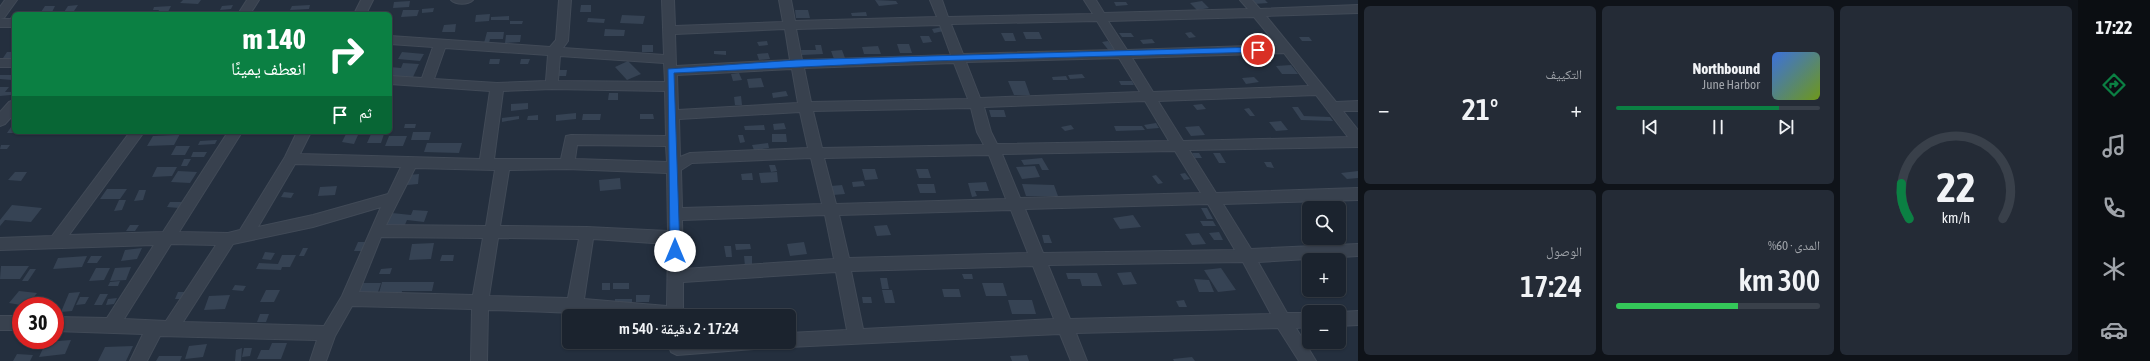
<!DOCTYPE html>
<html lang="ar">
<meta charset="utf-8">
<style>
body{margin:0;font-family:"Asap Condensed","Noto Naskh Arabic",sans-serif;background:#242b36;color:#f1f3f6;direction:rtl;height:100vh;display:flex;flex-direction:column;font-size:15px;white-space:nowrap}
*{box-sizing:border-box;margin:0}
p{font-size:13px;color:#a0a4aa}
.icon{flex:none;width:22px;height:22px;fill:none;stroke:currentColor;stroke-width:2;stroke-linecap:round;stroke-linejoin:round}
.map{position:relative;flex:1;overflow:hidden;direction:ltr}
.sheet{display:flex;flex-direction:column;gap:6px;padding:6px;background:#0f1319;width:720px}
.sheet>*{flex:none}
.hud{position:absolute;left:12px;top:12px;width:380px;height:122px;border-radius:6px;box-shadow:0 1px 3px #0004,0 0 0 1px #39404a;direction:rtl;background:#0b8043;color:#fff;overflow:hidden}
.tools{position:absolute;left:1302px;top:201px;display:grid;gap:8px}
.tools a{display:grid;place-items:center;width:44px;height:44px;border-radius:6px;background:#1b232e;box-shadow:0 1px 3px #0004,0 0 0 1px #39404a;font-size:20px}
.speed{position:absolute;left:12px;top:297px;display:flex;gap:8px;font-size:20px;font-weight:700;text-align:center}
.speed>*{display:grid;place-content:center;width:52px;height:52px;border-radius:50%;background:#1b232e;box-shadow:0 1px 3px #0004,0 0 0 1px #39404a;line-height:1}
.speed .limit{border:6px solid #d22;background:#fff;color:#111}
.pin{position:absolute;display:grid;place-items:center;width:34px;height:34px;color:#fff;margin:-17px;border:2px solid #fff;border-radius:50%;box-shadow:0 1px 4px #0007}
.me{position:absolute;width:44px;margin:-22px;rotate:0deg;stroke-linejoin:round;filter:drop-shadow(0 0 3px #0008)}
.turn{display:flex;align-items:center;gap:14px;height:84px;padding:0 20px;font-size:18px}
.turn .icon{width:52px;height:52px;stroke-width:2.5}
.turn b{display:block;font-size:28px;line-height:34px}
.then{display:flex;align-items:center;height:38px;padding:0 20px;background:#0003;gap:8px;font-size:15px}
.big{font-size:30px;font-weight:600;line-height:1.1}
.sheet .card{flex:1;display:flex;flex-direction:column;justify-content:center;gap:6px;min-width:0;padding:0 14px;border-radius:6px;background:#242b36}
.sheet .dial{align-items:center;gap:0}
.dial svg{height:104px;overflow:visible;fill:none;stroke:#39404a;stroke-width:7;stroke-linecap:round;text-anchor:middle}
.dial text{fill:#f1f3f6;stroke:none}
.song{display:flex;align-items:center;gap:12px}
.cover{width:48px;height:48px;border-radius:6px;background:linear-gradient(135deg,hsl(220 70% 55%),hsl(80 70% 35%))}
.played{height:4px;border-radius:2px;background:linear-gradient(90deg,#0b8043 80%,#39404a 80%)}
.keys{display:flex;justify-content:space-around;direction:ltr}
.heat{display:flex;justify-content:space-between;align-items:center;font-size:22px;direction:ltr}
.charge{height:6px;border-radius:3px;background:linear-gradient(90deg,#34c759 60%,#39404a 0)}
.sheet .tiles{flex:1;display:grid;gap:6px;grid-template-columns:repeat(3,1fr)}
.card:first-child{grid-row:span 2}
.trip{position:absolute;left:562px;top:309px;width:234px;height:40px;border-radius:6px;background:#1b232e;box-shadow:0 1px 3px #0004,0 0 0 1px #39404a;font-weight:600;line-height:40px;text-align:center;direction:rtl}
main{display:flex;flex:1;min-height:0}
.tabs{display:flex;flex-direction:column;width:72px;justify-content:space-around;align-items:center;background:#0b0e12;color:#a0a4aa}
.tabs .icon{width:28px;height:28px}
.tabs .selected{color:#0b8043}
.tabs b{font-size:18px;color:#f1f3f6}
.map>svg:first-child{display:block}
</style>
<main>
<nav class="tabs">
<b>17:22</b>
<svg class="icon selected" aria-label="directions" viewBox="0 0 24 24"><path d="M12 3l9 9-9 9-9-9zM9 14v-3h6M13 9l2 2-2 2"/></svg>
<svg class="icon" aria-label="music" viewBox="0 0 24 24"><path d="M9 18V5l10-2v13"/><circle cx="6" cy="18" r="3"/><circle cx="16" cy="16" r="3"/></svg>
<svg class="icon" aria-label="phone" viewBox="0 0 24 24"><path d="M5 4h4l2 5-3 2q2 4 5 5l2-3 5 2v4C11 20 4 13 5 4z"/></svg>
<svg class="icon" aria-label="climate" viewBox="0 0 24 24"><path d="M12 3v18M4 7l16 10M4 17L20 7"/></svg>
<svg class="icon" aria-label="car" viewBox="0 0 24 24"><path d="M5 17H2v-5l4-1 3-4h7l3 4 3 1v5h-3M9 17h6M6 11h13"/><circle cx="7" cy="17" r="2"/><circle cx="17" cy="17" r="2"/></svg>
</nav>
<section class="sheet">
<div class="tiles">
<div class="card dial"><svg viewBox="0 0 100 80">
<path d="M14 69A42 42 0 1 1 86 69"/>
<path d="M14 69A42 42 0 0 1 8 42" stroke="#0b8043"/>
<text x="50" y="56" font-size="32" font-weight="700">22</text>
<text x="50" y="72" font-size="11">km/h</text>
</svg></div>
<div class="card">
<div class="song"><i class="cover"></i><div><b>Northbound</b><p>June Harbor</p></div></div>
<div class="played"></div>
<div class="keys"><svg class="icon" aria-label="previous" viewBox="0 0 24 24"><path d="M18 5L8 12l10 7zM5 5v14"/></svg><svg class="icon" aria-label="pause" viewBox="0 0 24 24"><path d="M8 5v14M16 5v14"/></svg><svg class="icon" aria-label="next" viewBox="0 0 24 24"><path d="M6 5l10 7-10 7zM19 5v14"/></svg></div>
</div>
<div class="card"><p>التكييف</p>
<div class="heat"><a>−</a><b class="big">21°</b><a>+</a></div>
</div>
<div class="card"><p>المدى · 60%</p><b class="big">300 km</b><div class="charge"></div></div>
<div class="card"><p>الوصول</p><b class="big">17:24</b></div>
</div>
</section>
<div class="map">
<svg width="1358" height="361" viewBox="0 0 1358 361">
<rect width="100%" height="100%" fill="#242f3e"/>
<!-- building -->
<path fill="#364354" d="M183 0H201L198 4 180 3Z
M875 0 896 1 898 4 879 6Z
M1250 0H1265L1268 3 1254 4Z
M410 1 409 7 393 8 394 2Z
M1202 1 1209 8 1197 10 1190 3Z
M1114 2H1126L1128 5 1116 6Z
M78 5 74 11 64 12 68 6Z
M233 5 231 9 220 10 222 6Z
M310 5 309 9 290 10 292 6Z
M581 5H591V12H580Z
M45 6H55L52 12H41Z
M171 6 167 14H157L159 10H153L154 7Z
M434 8 433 12 422 13V9Z
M403 10H419L417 16 401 17Z
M795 10H808L810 18H796Z
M15 12H27L14 14V19H9Z
M866 12 867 16H852L851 13Z
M490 14 489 21 475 22 476 15Z
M622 15 645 16 643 24 620 23Z
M509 16V20H491V17Z
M588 18 605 19 604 23 587 22Z
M510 21H523L522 24H510Z
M456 24 455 32H442L444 25Z
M942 27 944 31 934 33 932 29Z
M605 29 625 30 624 36H604Z
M487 32H504L503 39H490L489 43H484Z
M1023 32H1039L1042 39H1026Z
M1191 32 1196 37 1189 38 1185 33Z
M1001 33H1013L1016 41H1005Z
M1119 33H1131L1134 37H1122Z
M506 35H521L520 42 505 43Z
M920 36H929L932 42 923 43Z
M1299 37H1309L1312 41H1302Z
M1152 39 1155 43 1143 44 1140 40Z
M767 41 768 45 759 46 757 42Z
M1108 41 1116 52H1110L1102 42Z
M897 44H909L912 53H900Z
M642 45H653V52H642Z
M815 45H821L823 54 802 55 801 50H816Z
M878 46 881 54H864L862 47Z
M842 50 845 58 834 59 831 51Z
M714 51H726V55L714 54Z
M7 52H14V61H1Z
M402 52 424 54 420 61 398 59Z
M768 53 770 59 759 60 757 54Z
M490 59H500L499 64H489Z
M521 59H530L528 64H520Z
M628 61 641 74 627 80 615 67Z
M403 63 419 64 413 77 390 76V67L401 68Z
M1291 65 1298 74H1282L1276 66Z
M557 70H567L566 76H556Z
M739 73 742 80 733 81 731 74Z
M1082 74 1085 78 1070 79 1068 75Z
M0 75H14V78L12 80 0 79Z
M1066 76 1068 80H1053L1052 77Z
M1254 77 1259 82 1246 84 1242 78Z
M761 78 764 87 749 88 747 79Z
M1008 81H1025L1030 95H1014Z
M1119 81H1132L1134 85H1121Z
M0 87H9L5 92H13L11 95 0 96Z
M786 91 788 96 773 98 772 93Z
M609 93H618V100H608Z
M741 96 742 105H735L734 97Z
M528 103V109L511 111V104Z
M1202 104 1206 109 1197 110 1193 105Z
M1292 107H1298L1304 116 1330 117 1333 121 1301 120Z
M1249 108 1255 116H1250L1244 109Z
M989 110H1004L1006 117H991Z
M576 113V119L556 121V115Z
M583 114H601L600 120H582Z
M640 114H653L654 119H640Z
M538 115V120H527L528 116Z
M519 116V119L502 122V118Z
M1281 121 1288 130 1276 131 1269 122Z
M784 123 786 129 774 130 773 124Z
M1156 123 1159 128 1147 129 1144 125Z
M13 124 14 133H7Z
M405 124H416L415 128H404Z
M764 125 765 130H745L744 126Z
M1071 125 1074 129 1065 131 1061 127Z
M1114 126H1142L1145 130 1116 131Z
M1199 126 1205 135 1191 136 1185 127Z
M176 132H195L194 134H180L174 145 147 146 153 136 175 135Z
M413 132H431L429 140H411Z
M346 134 358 135 354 144 342 142Z
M371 134H384L381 143H367Z
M772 134H786L787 142H772Z
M738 135H743L745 142 740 143Z
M389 136H407L403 146H385Z
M217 140 215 144 198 145 200 141Z
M427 143H462L459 153 424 152Z
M768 143 769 148 754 150 752 145Z
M1 145H10L7 149H0Z
M176 146H190L185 155H171Z
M193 152H207L204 157H191Z
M1192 153H1199L1202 158H1195Z
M1213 153H1220L1226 163H1219Z
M1042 158 1049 170H1042L1039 164 1024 165 1021 160Z
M184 159H191L187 166H181Z
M1264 162H1271L1274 168 1267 167Z
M769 165H775L777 171 771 172Z
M1035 166 1040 177 1022 179 1016 167Z
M157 167H177L172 176 152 177Z
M862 169H875L878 179 865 180Z
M916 169H928L931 178H919Z
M178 171 197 172 190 183 171 182Z
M1358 171V178L1347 179 1341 173Z
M15 172H27L21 181 8 180Z
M777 172 778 182 761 183 759 173Z
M752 173 753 180H742L741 174Z
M1185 173 1190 179 1184 180 1180 174Z
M419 174 418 184 407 185 408 175Z
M1156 175 1163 183 1158 184 1152 176Z
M620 178 621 189 600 191 599 180Z
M863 181 865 186 853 187 852 182Z
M986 182 989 191H975L977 196 972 197 968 183Z
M917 184H934L936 193H920Z
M1022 184 1054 185 1058 196H1026Z
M842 185 845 194 833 195 831 186Z
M337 186 335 195 318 196 320 187Z
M107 189H127L120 199H100Z
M139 190H146L143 200 134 201Z
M284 192 294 193 291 198 281 197Z
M119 200H126L122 210 114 211Z
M170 202H183L179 208 167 207Z
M12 205 42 208 31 222 5 220 0 226V220Z
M1201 208H1207L1213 219H1207Z
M413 210 428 211 424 222 407 220 404 227 386 225 392 213 411 215Z
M1133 215 1141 227 1120 229 1113 218Z
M1200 221H1213L1216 226H1203Z
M130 225H139L135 231H126Z
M887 225 891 235 877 236 874 226Z
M1219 232 1223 240H1214L1209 233Z
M1199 233 1206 244 1192 245 1185 234Z
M1042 235H1049L1052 243H1044Z
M358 242H365L362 251H354Z
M804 242 807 254 790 256 787 244Z
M434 243 431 259 409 260 412 244Z
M735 244H750L751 249 736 250Z
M724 246H731L732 257H726Z
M142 248 137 259 121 261 125 250Z
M303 248H308L304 256H299Z
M265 252 275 253 271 260 262 259Z
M282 255H296L290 267H282L281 270 256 269 259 263 278 264Z
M442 255H454L453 261H440Z
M87 256 82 267 53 269 58 258Z
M91 256H102L97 263H87Z
M744 256H752V266H745Z
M1 266H29L20 279H0Z
M131 267 126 280 110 281 115 268Z
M96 268H110L104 280 89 281Z
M392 268 390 274H379L381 269Z
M1221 268 1236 290 1218 292 1204 270Z
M30 269H36L28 281H22Z
M1131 272 1137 284 1123 285 1117 273Z
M1066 273H1097L1102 286H1082L1080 279H1068Z
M962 274H972L973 279H964Z
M880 278H887L889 289H882Z
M1194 279 1209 280 1214 292H1199Z
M120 281 118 286H108L110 282Z
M382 282H434L432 291H402L401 297H378Z
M358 283H381L377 295H355Z
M602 283H610V290H602Z
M613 283H629V289H613Z
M982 283H1003L1007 296H986Z
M235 285 246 286 243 291 232 290Z
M942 289H959L961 297H944Z
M266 290H280L274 302H260Z
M882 290H892L895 303H885Z
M19 291 37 293 27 306 9 303Z
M80 292 72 311 61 312 69 293Z
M178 292H189L186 299H175Z
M100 294H108L102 305H94Z
M230 295 225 309 204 310 209 296Z
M636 295H650L649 302H636Z
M80 297H89L85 304 76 305Z
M862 297H871L872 303H863Z
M117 298 114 304 106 305 108 299Z
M615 299H632V305H615Z
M1008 300H1032L1036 314H1012Z
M1184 300 1187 307H1179L1176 301Z
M774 310 775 316H758L757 312Z
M260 314H269L266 322H257Z
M71 340 65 354 39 357 46 342Z
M272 343H287L281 359H257L261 350H269Z
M207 344 203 357 185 359 189 346Z
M133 346 126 361H98L105 347Z
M242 348 241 361H235L236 350Z
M244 348H252L250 356 242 357Z
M17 354 33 355 30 361H13Z
M1027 355 1029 361H1012L1010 356Z
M159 356H182L180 361H156Z
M1192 357 1195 361H1174L1173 359Z"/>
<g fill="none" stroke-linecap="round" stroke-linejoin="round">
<defs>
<path id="minor" d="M5 0H17L4 18 0 19V7Z
M247 0H259L250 14H238Z
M361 0H373L366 14H354Z
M451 0H473C468 5 456 5 451 0Z
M559 0H571L568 41 563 48 664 55 662 0H674L675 26 783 22 779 0H791L795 21 937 17 930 0H942L948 17 1093 14 1084 0H1096L1104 13 1248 9 1240 0H1252L1260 9 1358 5V13L1266 16 1336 102 1358 101V111H1343L1358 130V147L1189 150 1216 193 1358 188V200L1223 204 1251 249 1358 244V256L1258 262 1287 313H1309V327L1296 328 1316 361H1299L1278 328 1076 333 1087 361H1071L1060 334 789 347 783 345 782 342H789V333L847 330 836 272 683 282V316C618 316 553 311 488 310L487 361H471L472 309 352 306 335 336 326 361H310L317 340 160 336 147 361H130L143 334 55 331V317L107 318 154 245 0 250V238L52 236 130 132H144L69 235 163 232 228 132H242L179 232 228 233 240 230 285 157 297 132H311L300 154 480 159 490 91 390 84V76L422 78 433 47 390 44V36L550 47 556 40ZM1254 17 1277 45 1127 50 1108 21ZM1097 21 1115 50 963 54 951 24ZM940 25 951 55 802 60 796 29ZM785 29 790 60 676 66 675 34ZM445 48 548 55 546 81 497 83 434 79ZM1284 53 1309 86 1153 92 1132 58ZM560 56 664 63 665 82 558 81ZM1119 58 1140 92 980 98 966 62ZM954 63 968 99 811 102 804 68ZM792 69 798 103 678 110 677 75ZM552 89 665 91 666 136 571 135 566 136 561 159H494L503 91ZM1316 95 1348 137 1183 141 1158 101ZM1145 101 1169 141 997 144 991 132 984 107ZM971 108 977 132 984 145 822 148 813 111ZM800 112 808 148 690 153 680 157 679 119ZM577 145 666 146 667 162 575 159ZM1175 151 1201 193 1020 198 1002 154ZM989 155 1006 199 836 204 824 158ZM811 158 822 204 682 208 681 170 692 163ZM295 164 401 167 388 194 313 215 258 227ZM415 168 495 170 486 226 386 225ZM567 169 667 173 668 231 587 227 500 226 509 170ZM1208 204 1235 250 1043 253 1025 209ZM381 207 342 296 324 326 183 322 233 244 313 227ZM1011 210 1028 253 849 258 839 215ZM825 215 834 259 683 269 682 220ZM381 237 483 238 473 295 359 292ZM498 238 579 239 568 298 489 296ZM593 239 668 244 667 306 584 299ZM171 244 216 245 166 321 124 319ZM1243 262 1271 314 1070 319 1048 265ZM1033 266 1054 319 863 329 851 271Z
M0 19H14V27H0Z
M0 59H14V67H0Z
M14 100V114L5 124 0 126V112L9 102Z
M1358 311V325L1339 326V312Z
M0 316H21V330H0Z
M671 342H762L760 347 754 349 677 355 671 352 669 347Z"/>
</defs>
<!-- minor casing -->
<use href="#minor" stroke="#414a57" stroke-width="2"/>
<!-- minor -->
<use href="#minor" fill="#38414e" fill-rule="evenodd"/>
</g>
<!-- route -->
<path fill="#1a73e8" stroke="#114b97" d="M1258 47 1260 48V52L929 61 674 73 680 251 675 255 670 251 668 69 796 60 929 56Z"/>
</svg>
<div class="tools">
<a><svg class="icon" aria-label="search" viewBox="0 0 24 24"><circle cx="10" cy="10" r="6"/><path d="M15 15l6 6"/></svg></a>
<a>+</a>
<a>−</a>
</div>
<div class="speed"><div class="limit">30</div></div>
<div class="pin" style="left:1258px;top:50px;background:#d93025"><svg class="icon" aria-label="arrive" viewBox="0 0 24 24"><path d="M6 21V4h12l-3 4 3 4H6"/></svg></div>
<svg class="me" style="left:675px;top:251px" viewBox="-20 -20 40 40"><circle r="19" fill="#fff"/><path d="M0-13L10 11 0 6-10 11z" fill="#1a73e8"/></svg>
<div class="trip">17:24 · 2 دقيقة · 540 m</div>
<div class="hud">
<div class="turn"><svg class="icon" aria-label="right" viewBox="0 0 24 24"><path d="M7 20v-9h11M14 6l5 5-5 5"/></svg><div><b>140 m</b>انعطف يمينًا</div></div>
<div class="then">ثم<svg class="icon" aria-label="arrive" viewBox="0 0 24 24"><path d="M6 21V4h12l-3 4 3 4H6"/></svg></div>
</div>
</div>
</main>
